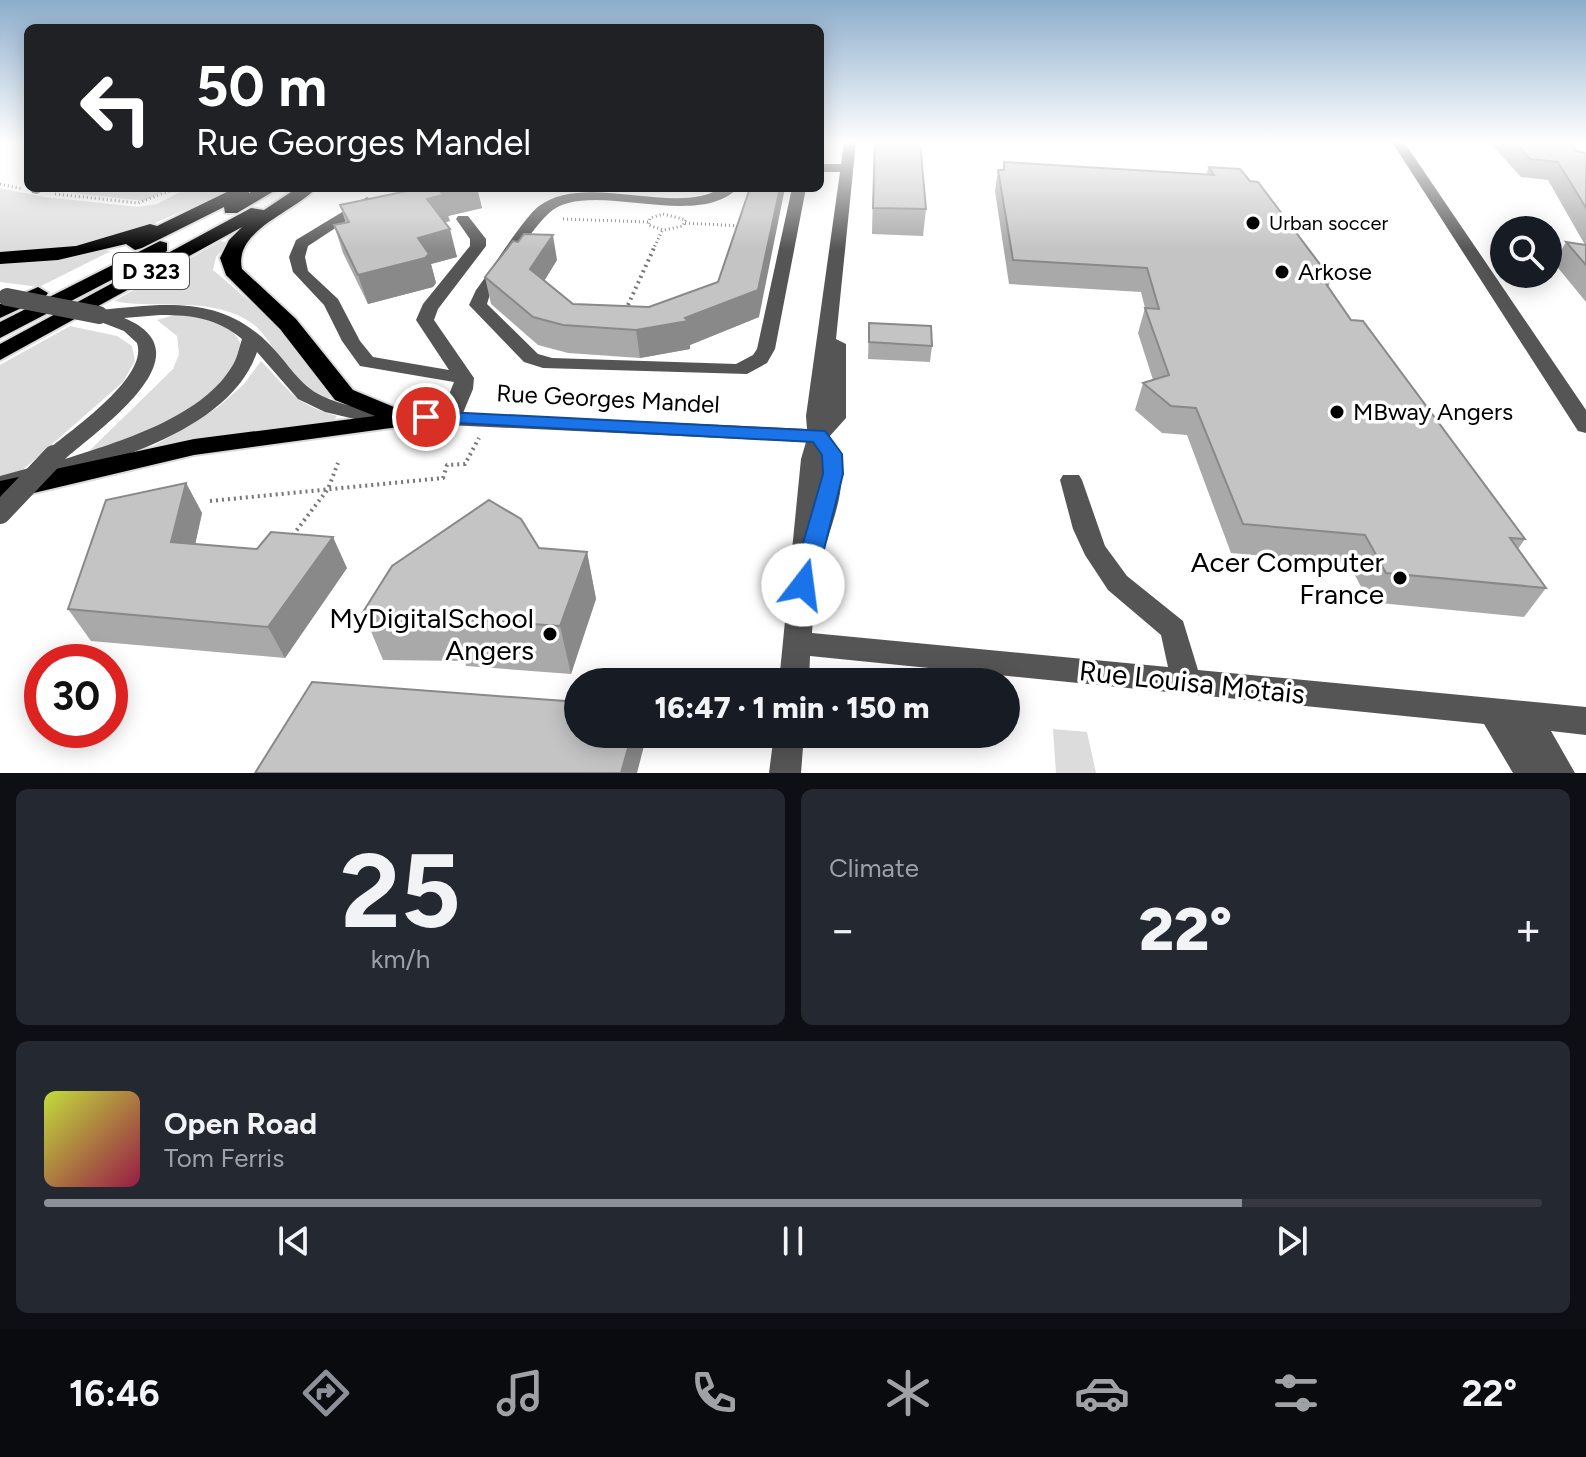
<!DOCTYPE html>
<meta charset="utf-8">
<style>
body{margin:0;font-family:Figtree,sans-serif;background:#242831;color:#f1f3f6;height:100vh;display:flex;flex-direction:column;font-size:30px;white-space:nowrap}
*{box-sizing:border-box;margin:0}
p{font-size:26px;color:#9ea1a6}
.icon{flex:none;width:44px;height:44px;fill:none;stroke:currentColor;stroke-width:2;stroke-linecap:round;stroke-linejoin:round}
.map{position:relative;height:773px;overflow:hidden}
.panel{display:flex;flex-direction:column;gap:16px;padding:16px;background:#0d0f14;flex:1}
.panel>*{flex:none}
.hud{position:absolute;left:24px;top:24px;width:800px;height:168px;border-radius:12px;box-shadow:0 4px 20px #0003;background:#202124;color:#fff;overflow:hidden}
.buttons{position:absolute;left:1490px;top:216px;display:grid;gap:16px}
.buttons a{display:grid;place-items:center;width:72px;height:72px;border-radius:50%;background:#171b24;box-shadow:0 4px 20px #0003;font-size:40px}
.speed{position:absolute;left:24px;top:644px;display:flex;gap:16px;font-size:40px;font-weight:700;text-align:center}
.speed>*{display:grid;place-content:center;width:104px;height:104px;border-radius:50%;background:#171b24;box-shadow:0 4px 20px #0003;line-height:1}
.speed .limit{border:12px solid #d22;background:#fff;color:#111}
.pin{position:absolute;display:grid;place-items:center;width:68px;height:68px;color:#fff;margin:-34px;border:4px solid #fff;border-radius:50%;box-shadow:0 2px 8px #0007}
.me{position:absolute;width:88px;margin:-44px;rotate:15deg;stroke-linejoin:round;filter:drop-shadow(0 0 6px #0008)}
.turn{display:flex;align-items:center;gap:28px;height:168px;padding:0 40px;font-size:36px}
.turn .icon{width:104px;height:104px;stroke-width:2.5}
.turn b{display:block;font-size:56px;line-height:68px}
.big{font-size:60px;font-weight:800;line-height:1.1}
.panel .widget{flex:1;display:flex;flex-direction:column;justify-content:center;gap:12px;min-width:0;padding:0 28px;border-radius:12px;background:#242831}
.panel .dial{align-items:center;gap:0}
.dial b{font-size:104px;line-height:1}
.song{display:flex;align-items:center;gap:24px}
.cover{width:96px;height:96px;border-radius:12px;background:linear-gradient(135deg,hsl(70 70% 55%),hsl(340 70% 35%))}
.played{height:8px;border-radius:4px;background:linear-gradient(90deg,#8c9099 80%,#363941 80%)}
.keys{display:flex;justify-content:space-around;direction:ltr}
.heat{display:flex;justify-content:space-between;align-items:center;font-size:44px;direction:ltr}
.panel .tiles{flex:1;display:grid;gap:16px;grid-template-columns:1fr 1fr}
.widget:last-child{grid-column:span 2}
.trip{position:absolute;left:564px;top:668px;width:456px;height:80px;border-radius:40px;background:#171b24;box-shadow:0 4px 20px #0003;font-weight:800;line-height:80px;text-align:center}
.tabs{display:flex;height:128px;justify-content:space-around;align-items:center;background:#090b0e;color:#9ea1a6}
.tabs .icon{width:56px;height:56px}
.tabs .active{color:#8c9099}
.tabs b{font-size:36px;color:#f1f3f6}
.map>svg:first-child{display:block}
</style>
<div class="map">
<svg width="1586" height="773" viewBox="0 0 1586 773">
<rect width="100%" height="100%" fill="#fff"/>
<!-- green -->
<path fill="#dcdcdc" d="M0 188 44 197 138 207 157 204 188 188H236L111 242 76 250 0 253Z
M55 188H171L144 201 80 194Z
M221 241 228 243 216 257 213 270 288 334 331 398C294 402 278 343 253 324 214 295 159 310 114 301Z
M102 251H111L39 287 0 282V263L65 259Z
M175 315C202 316 232 319 242 347 218 413 145 433 85 455L173 369 179 354 177 336 157 320Z
M70 326 117 336 132 346 135 361 123 382 18 474 0 479V365Z
M261 361C291 392 293 403 337 416L331 424 144 452 218 407 244 384Z
M1053 729 1087 732 1096 773H1056Z"/>
<g fill="none" stroke-linecap="round" stroke-linejoin="round">
<defs>
<path id="highway" d="M235 188H248L249 193 258 188H279L237 213H225L224 207 142 248 135 250 126 244 58 260 0 264V252L76 246 150 224 157 226Z
M297 188H316C295 212 233 230 242 269L296 319 353 390 406 412H435L439 417 435 422 194 455 0 501V481L194 439 375 416 335 400 280 329 226 275 220 258 229 240 242 227 0 360V344L251 208 264 210Z
M160 241 167 243V251L0 338V322Z
M38 287 48 293 45 297 0 318V304Z"/>
</defs>
<!-- highway casing -->
<use href="#highway" stroke="#dbdbdb" stroke-width="4"/>
<!-- path-far1 -->
<path stroke="#777" stroke-width="3" stroke-dasharray="1 3" stroke-linecap="butt" d="M0 184 23 189
M55 194 138 203 177 188
M663 214 686 220 683 226 664 230 648 225 650 218Z
M563 219 648 222
M685 223 742 226
M653 250 662 231"/>
<!-- path -->
<path stroke="#777" stroke-width="4" stroke-dasharray="2 4" stroke-linecap="butt" d="M628 305 654 248
M210 501 443 478 447 465 465 464 479 438
M293 535 328 489 338 463"/>
<!-- minor -->
<path fill="#555" fill-rule="evenodd" d="M844 142H856L836 339 846 344V418L829 437C852 472 838 504 827 541L824 547 817 549 812 633 1168 667 1161 635 1108 590 1085 555 1073 529 1060 480 1063 475H1079L1082 480 1105 546 1127 576 1183 621 1198 670 1586 707V735L1551 731 1575 773H1513L1484 724 810 656 809 682H779L801 459 806 442 363 421 325 412 298 399 257 352C227 440 79 470 0 492V476L51 462 43 456 46 451C70 431 149 377 137 343L124 331 93 319 90 315 93 311 99 310C164 304 220 294 270 345 288 363 299 385 322 396 359 414 403 410 442 412L454 382 360 366 342 341 324 305 293 272 289 257 296 240 367 197 374 201 372 204 308 246 305 257 308 271 338 299 360 341 373 357 449 370 416 320 423 304 470 246V239L456 219 458 216H468L486 239V246L438 309 434 320 474 378 473 389 463 413 807 429 806 416 840 172H820V164H841ZM160 315C192 315 217 318 242 339 239 348 237 360 231 368 200 418 118 442 65 459 100 428 210 353 124 318Z
M1392 142H1404L1586 410V433L1578 431Z
M31 188H49L37 194 32 193Z
M721 188H738C695 232 586 176 548 214 527 234 508 270 490 294L487 304 538 354 552 358 736 364 753 355 757 349 792 188H806L775 349 767 363 747 374 543 368 524 362 469 305 476 290C490 272 524 217 539 206 585 171 676 217 721 188Z
M774 734H804L801 773H769Z"/>
<!-- highway -->
<use href="#highway" fill="#000" fill-rule="evenodd"/>
<!-- minor-bridge-far1 -->
<path stroke="#555" stroke-width="18" d="M7 297 99 315"/>
<!-- minor-bridge -->
<path stroke="#555" stroke-width="22" d="M0 513 54 456"/>
</g>
<!-- wall -->
<path fill="#a9a9a9" d="M874 142H920L926 209 923 236 872 234Z
M1129 142H1206L1205 145Z
M1489 142H1570L1576 151 1586 153V302L1554 263 1566 242 1585 245 1548 180 1521 177Z
M1004 162 1206 174 1209 167 1250 181 1331 279 1328 287 1351 320 1525 539 1518 549 1546 588 1524 617 1369 602 1349 564 1231 553 1187 435 1162 433 1135 410 1143 383 1153 380 1138 333 1145 308 1141 292 1009 284 995 191 998 170H1003Z
M404 188H477L482 208 448 216 450 221 445 222 457 257 431 264 436 283 433 287 368 304 343 253 334 225 346 223 340 205 405 191Z
M561 188H588L587 190Z
M557 260 544 281 573 304 759 317 690 345V349L640 358 568 353 538 345 491 304 485 277Z
M869 323 932 346 930 362 868 359Z
M186 483 202 513 195 544 347 568 285 658 91 641 68 609Z
M539 548 587 552 596 599 571 674 466 666 465 661 383 660 363 612Z"/>
<!-- shaded-wall -->
<path fill="#898989" d="M448 188H477L482 208 448 216 450 221 434 225 427 199 439 190Z
M780 188H785L759 317 690 345V349L640 358 636 330 685 318 758 290Z
M450 229 457 257 431 264 436 283 433 287 368 304 358 275 418 238Z
M553 235 557 260 535 296 530 269Z
M186 483 202 513 189 573 171 542Z
M333 537 347 568 285 658 268 627Z
M587 552 596 599 571 674 560 626Z
M632 734H644L645 742 637 773H621Z"/>
<!-- building -->
<path fill="#c4c4c4" stroke="#898989" stroke-width="2" d="M875 142H920L926 209 873 208Z
M1514 142H1570L1576 151 1586 153V208L1558 162 1530 159Z
M1004 162 1214 175 1209 167 1240 169 1250 181 1258 182 1331 279 1322 278 1351 320 1363 321 1525 539 1510 538 1546 588 1386 573 1365 535 1243 524 1196 408 1171 406 1143 383 1169 375 1145 308 1159 309 1147 268 1013 260 998 170H1004Z
M411 188H448L439 190 443 195 427 199 450 229 418 238 429 254 425 258 358 275 334 225 349 222 340 205 412 190Z
M750 188H780L758 290 685 318 688 321 636 330 563 325 533 317 485 277 513 241 518 242 524 234 553 235 530 269 573 304 649 307 718 282Z
M1566 242 1586 245V265Z
M869 323 931 326 932 346 869 342Z
M186 483 171 542 257 549 271 532 333 537 268 627 68 609 106 500Z
M489 500 521 519 539 548 587 552 560 626 450 618 452 614 363 612 392 566Z
M312 682 578 702V734H632L621 773H255Z"/>
<!-- sky -->
<linearGradient id="sky" x2="0" y2="1"><stop stop-color="#8cadcc"/><stop offset="0.57" stop-color="#fff"/><stop offset="1" stop-color="#fff" stop-opacity="0"/></linearGradient>
<rect width="1586" height="250" fill="url(#sky)"/>
<!-- route -->
<path fill="#1a73e8" stroke="#114b97" stroke-width="2" d="M426 411 825 431 842 454 843 474 815 585 812 591H795L791 585 823 474 822 455 813 442 419 421 416 417Z"/>
<!-- markers -->
<g fill="#000" stroke="#fff" stroke-width="3">
<circle cx="1253" cy="223" r="8"/>
<circle cx="1282" cy="272" r="8"/>
<circle cx="1337" cy="412" r="8"/>
<circle cx="1400" cy="578" r="8"/>
<circle cx="550" cy="634" r="8"/>
</g>
<g text-anchor="middle" stroke-width="7" stroke-linejoin="round" paint-order="stroke">
<!-- far-poi labels -->
<g font-size="20" fill="#000" stroke="#fff" text-anchor="start">
<text x="1269" y="230">Urban soccer</text>
</g>
<!-- shield labels -->
<rect fill="#fff" stroke="#4c4c4c" stroke-width="2" x="113" y="253" width="76" height="36" rx="6"/>
<g font-size="22" font-weight="bold" fill="#000">
<text x="151" y="279">D 323</text>
</g>
<!-- poi labels -->
<g font-size="24" fill="#000" stroke="#fff" text-anchor="start">
<text x="1298" y="280">Arkose</text>
<text x="1353" y="420">MBway Angers</text>
</g>
<!-- street labels -->
<g font-size="24" fill="#000" stroke="#fff">
<text transform="translate(608 399) rotate(3)" y="8">Rue Georges Mandel</text>
</g>
<!-- near-poi labels -->
<g font-size="28" fill="#000" stroke="#fff" text-anchor="end">
<text x="1384" y="572">Acer Computer<tspan x="1384" dy="32">France</tspan></text>
<text x="534" y="628">MyDigitalSchool<tspan x="534" dy="32">Angers</tspan></text>
</g>
<!-- near-street labels -->
<g font-size="28" fill="#000" stroke="#fff">
<text transform="translate(1192 682) rotate(6)" y="10">Rue Louisa Motais</text>
</g>
</g>
</svg>
<div class="buttons">
<a><svg class="icon" aria-label="search" viewBox="0 0 24 24"><circle cx="10" cy="10" r="6"/><path d="M15 15l6 6"/></svg></a>
</div>
<div class="speed"><div class="limit">30</div></div>
<div class="pin" style="left:426px;top:417px;background:#d93025"><svg class="icon" aria-label="arrive" viewBox="0 0 24 24"><path d="M6 21V4h12l-3 4 3 4H6"/></svg></div>
<svg class="me" style="left:803px;top:585px" viewBox="-20 -20 40 40"><circle r="19" fill="#fff"/><path d="M0-13L10 11 0 6-10 11z" fill="#1a73e8"/></svg>
<div class="trip">16:47 · 1 min · 150 m</div>
<div class="hud">
<div class="turn"><svg class="icon" aria-label="left" viewBox="0 0 24 24"><path d="M17 20v-9H6M10 6l-5 5 5 5"/></svg><div><b>50 m</b>Rue Georges Mandel</div></div>
</div>
</div>
<section class="panel">
<div class="tiles">
<div class="widget dial"><b>25</b><p>km/h</p></div>
<div class="widget"><p>Climate</p>
<div class="heat"><a>−</a><b class="big">22°</b><a>+</a></div>
</div>
<div class="widget">
<div class="song"><i class="cover"></i><div><b>Open Road</b><p>Tom Ferris</p></div></div>
<div class="played"></div>
<div class="keys"><svg class="icon" aria-label="previous" viewBox="0 0 24 24"><path d="M18 5L8 12l10 7zM5 5v14"/></svg><svg class="icon" aria-label="pause" viewBox="0 0 24 24"><path d="M8 5v14M16 5v14"/></svg><svg class="icon" aria-label="next" viewBox="0 0 24 24"><path d="M6 5l10 7-10 7zM19 5v14"/></svg></div>
</div>
</div>
</section>
<nav class="tabs">
<b>16:46</b>
<svg class="icon active" aria-label="directions" viewBox="0 0 24 24"><path d="M12 3l9 9-9 9-9-9zM9 14v-3h6M13 9l2 2-2 2"/></svg>
<svg class="icon" aria-label="music" viewBox="0 0 24 24"><path d="M9 18V5l10-2v13"/><circle cx="6" cy="18" r="3"/><circle cx="16" cy="16" r="3"/></svg>
<svg class="icon" aria-label="phone" viewBox="0 0 24 24"><path d="M5 4h4l2 5-3 2q2 4 5 5l2-3 5 2v4C11 20 4 13 5 4z"/></svg>
<svg class="icon" aria-label="climate" viewBox="0 0 24 24"><path d="M12 3v18M4 7l16 10M4 17L20 7"/></svg>
<svg class="icon" aria-label="car" viewBox="0 0 24 24"><path d="M5 17H2v-5l4-1 3-4h7l3 4 3 1v5h-3M9 17h6M6 11h13"/><circle cx="7" cy="17" r="2"/><circle cx="17" cy="17" r="2"/></svg>
<svg class="icon" aria-label="filters" viewBox="0 0 24 24"><path d="M4 7h16M4 17h16"/><circle cx="9" cy="7" r="2"/><circle cx="15" cy="17" r="2"/></svg>
<b>22°</b>
</nav>
